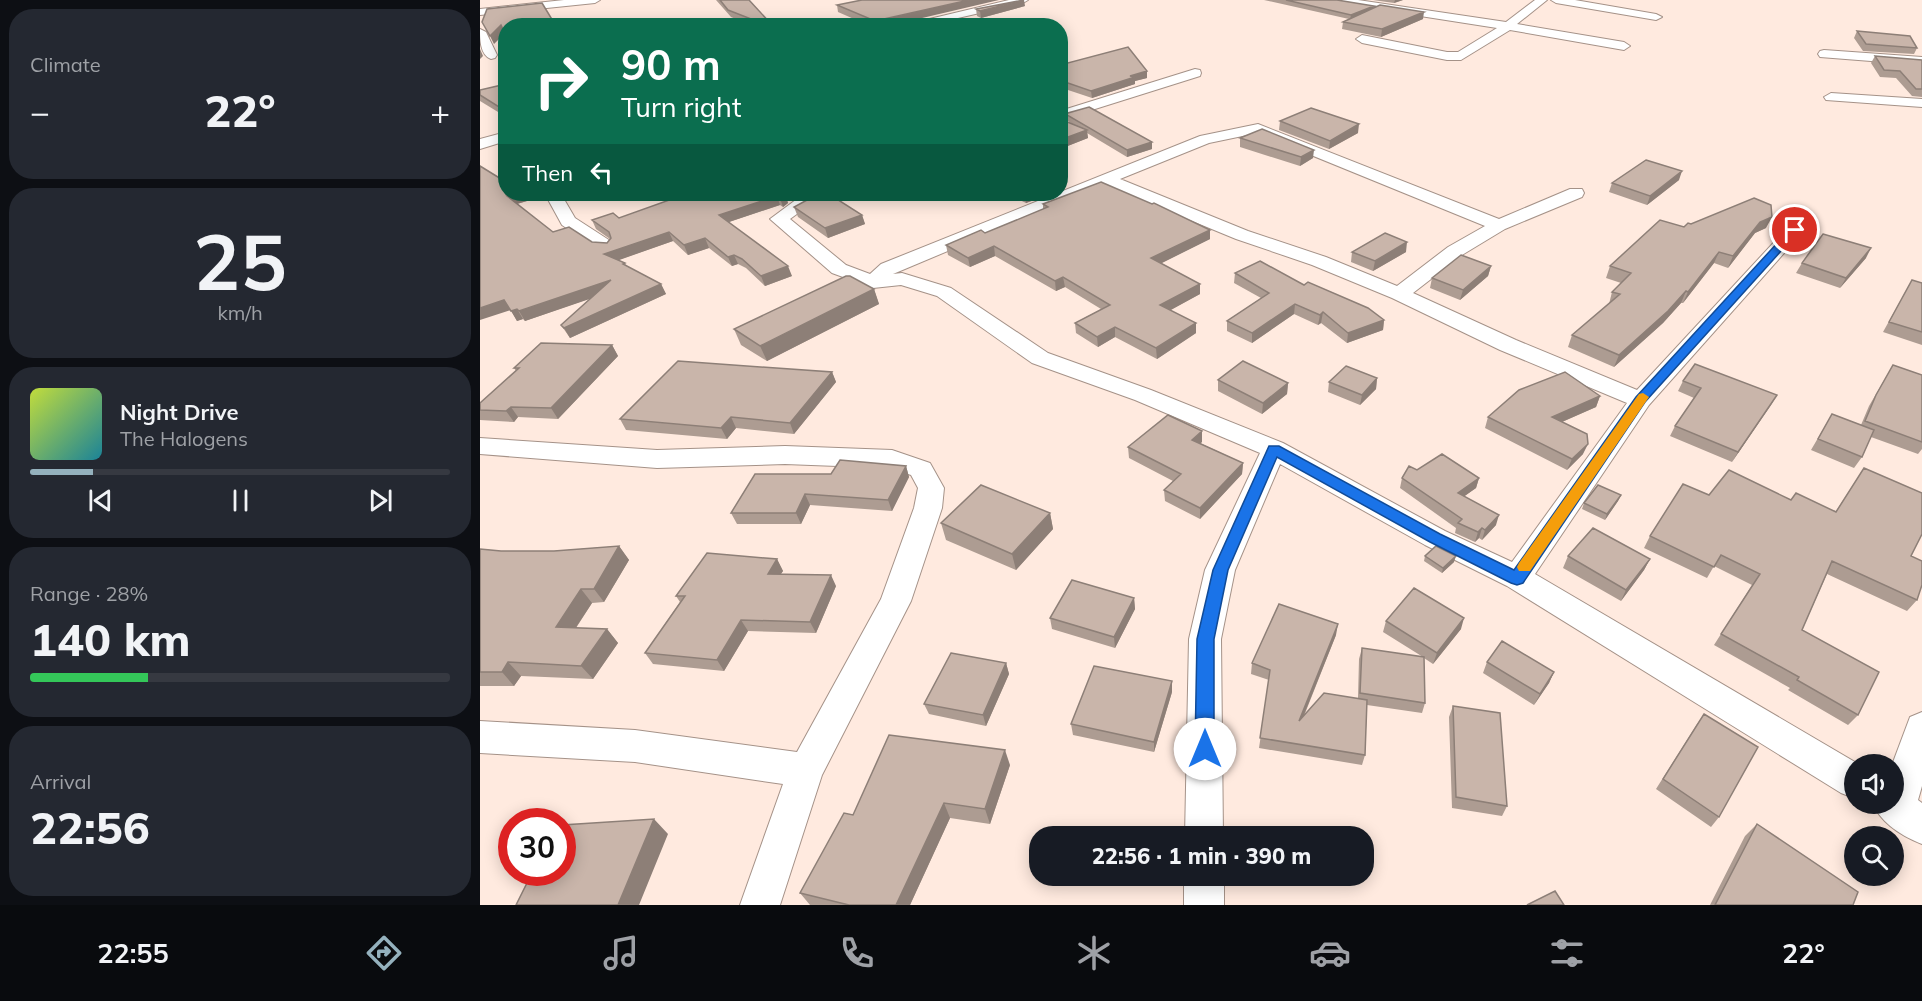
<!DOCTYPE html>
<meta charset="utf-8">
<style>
body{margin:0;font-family:Mulish,sans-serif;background:#242831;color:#f1f3f6;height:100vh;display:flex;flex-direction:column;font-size:22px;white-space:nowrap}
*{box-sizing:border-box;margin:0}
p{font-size:20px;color:#9ea1a6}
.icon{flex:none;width:33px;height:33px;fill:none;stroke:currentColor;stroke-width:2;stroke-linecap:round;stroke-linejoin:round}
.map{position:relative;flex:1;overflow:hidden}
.sheet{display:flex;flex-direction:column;gap:9px;padding:9px;background:#0d0f14;width:480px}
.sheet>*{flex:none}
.top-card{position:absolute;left:18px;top:18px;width:570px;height:183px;border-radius:24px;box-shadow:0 3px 15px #0003;background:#0b6e4f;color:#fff;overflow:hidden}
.buttons{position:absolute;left:1364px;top:754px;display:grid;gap:12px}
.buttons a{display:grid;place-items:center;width:60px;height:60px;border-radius:50%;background:#171b24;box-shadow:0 3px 15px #0003;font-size:30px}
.speed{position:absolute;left:18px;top:808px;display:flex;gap:12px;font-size:30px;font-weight:700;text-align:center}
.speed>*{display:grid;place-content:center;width:78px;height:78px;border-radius:50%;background:#171b24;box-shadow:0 3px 15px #0003;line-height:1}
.speed .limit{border:9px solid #d22;background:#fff;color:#111}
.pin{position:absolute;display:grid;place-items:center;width:51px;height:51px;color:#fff;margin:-26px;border:3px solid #fff;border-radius:50%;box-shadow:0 2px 6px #0007}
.me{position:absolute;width:66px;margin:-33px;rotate:0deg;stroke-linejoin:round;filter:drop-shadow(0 0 4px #0008)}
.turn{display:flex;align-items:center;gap:21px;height:126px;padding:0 24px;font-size:27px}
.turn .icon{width:78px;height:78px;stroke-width:2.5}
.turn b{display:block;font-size:42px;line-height:51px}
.then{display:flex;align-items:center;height:57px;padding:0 24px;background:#0003;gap:12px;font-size:22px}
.big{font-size:45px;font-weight:800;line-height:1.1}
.sheet .widget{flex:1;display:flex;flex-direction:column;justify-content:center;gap:9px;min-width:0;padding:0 21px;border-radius:24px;background:#242831}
.sheet .dial{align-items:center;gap:0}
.dial b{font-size:78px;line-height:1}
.song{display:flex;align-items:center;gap:18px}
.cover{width:72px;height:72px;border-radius:9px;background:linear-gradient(135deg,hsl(70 70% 55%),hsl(190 70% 35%))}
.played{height:6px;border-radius:3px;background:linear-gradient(90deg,#94b1bd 15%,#363941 15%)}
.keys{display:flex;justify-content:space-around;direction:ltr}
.heat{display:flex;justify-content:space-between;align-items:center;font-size:33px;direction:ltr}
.charge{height:9px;border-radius:4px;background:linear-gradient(90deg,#34c759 28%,#363941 0)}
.trip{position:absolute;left:549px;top:826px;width:345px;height:60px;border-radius:24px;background:#171b24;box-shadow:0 3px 15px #0003;font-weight:800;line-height:60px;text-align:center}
.dock{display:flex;height:96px;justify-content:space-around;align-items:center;background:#090b0e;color:#9ea1a6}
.dock .icon{width:42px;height:42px}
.dock .active{color:#94b1bd}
.dock b{font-size:27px;color:#f1f3f6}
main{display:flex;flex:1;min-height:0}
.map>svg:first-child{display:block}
</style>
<main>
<section class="sheet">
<div class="widget"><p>Climate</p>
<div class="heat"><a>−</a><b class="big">22°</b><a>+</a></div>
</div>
<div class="widget dial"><b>25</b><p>km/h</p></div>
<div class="widget">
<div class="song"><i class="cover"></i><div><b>Night Drive</b><p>The Halogens</p></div></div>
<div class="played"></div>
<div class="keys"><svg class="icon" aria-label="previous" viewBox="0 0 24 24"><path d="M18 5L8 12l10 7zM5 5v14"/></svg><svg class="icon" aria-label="pause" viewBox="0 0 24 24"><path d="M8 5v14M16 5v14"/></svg><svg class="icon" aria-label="next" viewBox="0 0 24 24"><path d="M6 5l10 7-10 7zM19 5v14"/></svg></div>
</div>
<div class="widget"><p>Range · 28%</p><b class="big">140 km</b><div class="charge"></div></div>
<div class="widget"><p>Arrival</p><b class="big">22:56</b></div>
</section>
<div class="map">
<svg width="1442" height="905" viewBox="0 0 1442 905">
<rect width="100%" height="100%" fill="#ffeadf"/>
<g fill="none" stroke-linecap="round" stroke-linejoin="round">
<defs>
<path id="minor" d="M84 0H120L115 3 0 15V9Z
M529 0H548L543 3 443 26H420Z
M852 0H878L1026 22 1055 0H1067L1037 24 1144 42 1150 46 1144 50 1030 30 981 60H967L882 43 876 39 882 35 967 52H978L1017 28 857 3Z
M1071 0H1095L1176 14 1182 17 1176 20 1076 3Z
M0 29 6 32 17 55 15 58 11 59C0 55 0 39 0 29Z
M1344 50 1442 57V65L1340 57 1338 54 1340 51Z
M715 69 720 70 721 73 720 76 580 120V111Z
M1351 93 1442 99V107L1346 100 1344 97Z
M778 124 1019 219 1090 189H1102L1104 193 1102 197 1025 229 982 255 933 293 1036 340 1157 390 1309 226H1321L1324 230 1321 234 1169 405 1055 574 1380 765H1374V798L1361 793 1027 586 945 545 800 464 755 570 741 639 743 837H705L709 639 725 570 780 453 655 400 552 363 457 296 421 285 393 288 352 273 290 219 317 199H329L332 203 310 219 366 265 390 274 401 264 720 136ZM777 133 1005 226 968 247 917 286 846 257 768 231 640 179 729 143ZM625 185 756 239 832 265 912 298 1020 350 1147 403 1032 562 965 531 803 443 671 390 568 353 471 288 422 273 413 274Z
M26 132V141L0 149V139Z
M65 194H81L95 218 132 242 134 246 132 250H118L82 225Z
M0 438 177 450 305 446 412 450 450 463 464 488 462 508 431 601 342 775 300 905H260L303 784 155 762 0 753V721L155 730 317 752 401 599 434 508 438 488 431 475 410 468 305 464 177 468 0 454Z
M1442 712V786L1438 800 1442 803V844C1422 836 1402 824 1393 804H1413L1412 765 1430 717Z
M704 876H744V905H704Z"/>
</defs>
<!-- minor casing -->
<use href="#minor" stroke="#a59288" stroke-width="2"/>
<!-- minor -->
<use href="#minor" fill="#fff" fill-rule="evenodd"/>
</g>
<!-- wall -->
<path fill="#ad9c92" d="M236 0H269L293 26H272L251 17Z
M784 0H857L943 19 901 37 862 29 863 22 869 19Z
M893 0H923L914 3Z
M357 5 408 26H390L358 12Z
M545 6 501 18 497 16 496 9Z
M1377 31 1437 48 1434 54 1383 51 1374 38Z
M1395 56 1442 60V97L1432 96 1416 78 1400 77 1391 63Z
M580 65 667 78 655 81V84L612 98 588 90 580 92Z
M26 84V115H23L0 101V90Z
M587 115 672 142V149L647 157 607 133 608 138 580 149V119L591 123 588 121Z
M800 121 878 133 849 149 799 130Z
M760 138 833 158 820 166 760 147Z
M1199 180 1167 205 1129 192 1132 183Z
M26 194H43L47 201 37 204 73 232 112 242 127 243 130 239 116 229 112 220 139 218 305 194 308 203 303 207 300 205 249 222 312 276 285 286 266 268 258 264 252 266 229 248 208 255 193 241 138 260 145 263 146 266 181 284 186 294 90 338 81 325 111 298 45 321 43 319 37 321 31 310Z
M527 194H570L546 203Z
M563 204 730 239 681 263 720 284V294L690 310 716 323V333L677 359 635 337 618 347 596 333 595 323 621 309 585 287 576 291 515 256 490 267 468 255 466 245 505 233 563 209Z
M314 207 382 215 385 224 348 238 318 217Z
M1204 227 1286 228 1275 233 1248 268 1234 263 1203 303H1201L1183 323 1134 367 1088 347 1092 335 1129 304 1132 292 1141 283 1126 278 1130 266Z
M872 252H926L893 271 871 262Z
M1386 258 1360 288 1316 273 1322 263Z
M1011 266 1008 276 980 300 950 288 952 278Z
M755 273 824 285 904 320 903 330 867 343 841 323 838 325 814 314 772 343 747 331V321L781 298 754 283Z
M1432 280 1442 283V345L1403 332Z
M394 289 399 304 287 361 261 345 254 329Z
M132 345 138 356 78 419 38 417 34 422 0 420V403L36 371 34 368Z
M1413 365 1442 375V449L1438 454 1391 437 1382 457 1374 468 1331 450 1352 414 1381 425 1389 406Z
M352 372 356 382 314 434 256 428 247 439 146 430 140 419Z
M897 378 896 389 880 405 848 392 849 382Z
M738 380 808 383 807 394 782 414 738 391Z
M1203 381 1297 395 1252 462 1190 436 1195 426 1214 398 1198 391Z
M1120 396 1116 407 1082 422 1103 454 1087 470 1005 428 1008 417Z
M722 442 720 443 763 463 762 474 720 519 685 501 684 490 693 481 649 458 648 447Z
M426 466 429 477 412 511 330 505 321 524H257L251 513 351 474Z
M1384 468 1431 556 1437 600 1427 611 1347 574 1322 630 1378 715 1368 725 1308 690 1310 688 1234 645 1272 585 1234 566 1227 578 1164 548 1170 536 1229 495 1311 500 1356 511Z
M937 470 999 478 996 488 984 496 1016 525 1002 540 999 538 995 542 975 533 976 528 920 488 922 478Z
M1141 495 1138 501 1125 520 1102 509 1104 503Z
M570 513 573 529 536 570 466 540 461 523Z
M139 546 149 560 124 602 112 603 96 628 127 629 138 643 113 679 41 676 34 686H0V549L21 551H74Z
M945 556 974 562 962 573 944 561Z
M1088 556 1170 559 1164 570 1141 601 1083 568Z
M297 559 303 571 300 574 356 586 336 633 268 631 244 671 173 664 165 653 200 602 196 596Z
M654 598 655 609 635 648 572 629 570 618Z
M906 621 981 629 953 664 944 658 945 703 942 713 887 705 885 755 882 765 779 748 789 680 771 674 772 663 856 635 824 716 878 698 879 659 882 648 943 657 903 632Z
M1007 662 1074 672 1069 683 1054 705 1003 673Z
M526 663 529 674 506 726 449 714 444 704Z
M692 692 674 752 593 735 591 724Z
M973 706 1027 806 1022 816 972 808 969 717Z
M1224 714 1239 817 1231 827 1176 789 1217 724Z
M530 765 510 824 470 818 430 905H330L320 893 373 815Z
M1277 824 1373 905H1230L1265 836Z"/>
<!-- shaded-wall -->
<path fill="#8d7f77" d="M489 0H519L408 26H396L395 21Z
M544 0 545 6 501 18 500 11Z
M915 0H923L914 3Z
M894 6 893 11 870 20 871 15Z
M944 12 943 19 901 37 902 29Z
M21 25 25 33 14 44 10 36Z
M0 49 3 56 0 59Z
M667 71V78L655 81V84L612 98 611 91 650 76Z
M588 83V90L580 92V85Z
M26 105V115H23L19 107Z
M879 124 878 133 849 149 850 141Z
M607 130 608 138 580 149V140Z
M672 142V149L647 157V150Z
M834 150 833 158 820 166 821 157Z
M1202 171 1199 180 1167 205 1170 196Z
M36 194H43L47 201 33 205 27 196Z
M305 194 308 203 303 207 300 198Z
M544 194H570L546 203Z
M297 196 300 205 243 224 239 215Z
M382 215 385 224 348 238 345 228Z
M1292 217 1286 228 1275 233 1248 268 1253 256 1280 222Z
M730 230V239L672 268 671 258Z
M189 232 193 241 128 264 124 254Z
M225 238 229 248 208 255 204 245Z
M927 242 926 252 893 271 895 261Z
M514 246 515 256 490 267 488 258Z
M1391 248 1386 258 1360 288 1366 278Z
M1239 252 1234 263 1203 303 1208 292Z
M254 255 258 264 252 266 248 257Z
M308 266 312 276 285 286 281 276Z
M1011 266 1008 276 980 300 983 290Z
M583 277 585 287 576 291 575 281Z
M131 280 136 290 45 321 39 311Z
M181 284 186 294 90 338 84 328Z
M720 284V294L680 316V305Z
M394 289 399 304 287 361 280 346Z
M1206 291 1201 303 1183 323 1134 367 1139 355Z
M24 300 31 310 0 320V308Z
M815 304 814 314 772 343V333Z
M37 309 43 319 37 321 31 311Z
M843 312 841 323 838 325 840 315Z
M904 320 903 330 867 343 868 333Z
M716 323V333L677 359 676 348Z
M635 327V337L618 347 617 337Z
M132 345 138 356 78 419 71 408Z
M352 372 356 382 314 434 310 423Z
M897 378 896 389 880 405 882 395Z
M808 383 807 394 782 414 783 403Z
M1297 395 1291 405 1252 462 1258 452Z
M1120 396 1116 407 1068 428 1072 417Z
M31 407 38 417 34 422 26 411Z
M251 417 256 428 247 439 241 428Z
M722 431V442L712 451V440Z
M1108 444 1103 454 1087 470 1092 459Z
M763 463 762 474 720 519V508Z
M426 466 429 477 412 511 408 500Z
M999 478 996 488 975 503 978 493Z
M325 494 330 505 321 524 316 513Z
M1141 495 1138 501 1125 520 1127 514Z
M570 513 573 529 536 570 532 554Z
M1019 515 1016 525 1002 540 1005 530Z
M1002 528 999 538 995 542 998 532Z
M139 546 149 560 124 602 114 589Z
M976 556 974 562 962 573 963 568Z
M297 559 303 571 294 585 288 574Z
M1170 559 1164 570 1141 601 1146 590Z
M351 575 356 586 336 633 330 622Z
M101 589 112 603 87 641 76 627Z
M654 598 655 609 635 648 634 637Z
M984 618 981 629 953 664 957 653Z
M261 620 268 631 244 671 237 660Z
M858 624 856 635 817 732 819 721Z
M127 629 138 643 113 679 101 666Z
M28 662 41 676 34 686 22 672Z
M526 663 529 674 506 726 503 715Z
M1074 672 1069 683 1054 705 1060 694Z
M692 681V692L674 752V742Z
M525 750 530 765 510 824 505 809Z
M464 803 470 818 430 905H416Z
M174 819 188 834 159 905H138Z"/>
<!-- building -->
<path fill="#c9b5aa" stroke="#8d7f77" stroke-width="1.5" d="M240 0H269L293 26H289L248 10Z
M382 0H489L395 21 357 5Z
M544 0 500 11 496 9Z
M806 0H857L894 6 871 15Z
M62 3 76 26H26V36L21 25 10 36 2 22 7 9Z
M900 5 944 12 902 29 863 22Z
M260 23 269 26H249Z
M1377 31 1430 36 1437 48 1386 44Z
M648 47 667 71 650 76 655 77 611 91 588 83 580 85V65Z
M1395 56 1442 60V89H1436L1420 71 1404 70Z
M26 84V105L19 107 0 95V90Z
M609 107 672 142 647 150 587 115 588 113Z
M831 108 879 124 850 141 800 121Z
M580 119 607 130 580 140Z
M782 129 834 150 821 157 760 138Z
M1166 160 1202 171 1170 196 1132 183Z
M0 166 26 182V194H36L27 196 73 232 89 227 112 242 127 243 131 238 129 232 112 220 133 213 139 218 206 194H305L300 198 297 196 239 215 308 266 281 276 262 259 254 255 248 257 225 238 204 245 189 232 124 254 145 263 143 264 181 284 84 328 81 325 131 280 39 311 37 309 31 311 24 300 0 308Z
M621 182 672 204 674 203 730 230 671 258 720 284 680 305 716 323 676 348 635 327 617 337 595 323 630 305 583 277 575 281 514 246 488 258 466 245 501 230 505 233 568 207 563 204Z
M345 194H349L382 215 345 228 314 207 327 200Z
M1274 198 1291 205 1292 217 1280 222 1253 256 1239 252 1208 292 1206 291 1188 311 1139 355 1092 335 1140 294 1132 292 1151 273 1130 266 1180 220 1204 227 1208 223 1211 224Z
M905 233 927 242 895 261 872 252Z
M1343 234 1391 248 1366 278 1322 263Z
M981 255 1011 266 983 290 952 278Z
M780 261 824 285 828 282 888 308 904 320 868 333 843 312 840 315 815 304 772 333 747 321 789 293 755 273Z
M366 276H370L394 289 280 346 254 329Z
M1432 280 1442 283V332L1409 322Z
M61 343 132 345 71 408 31 407 26 411 0 410V403L39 368H34Z
M198 361 352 372 310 423 251 417 241 428 140 419Z
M763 361 808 383 783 403 738 380Z
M1215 364 1297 395 1258 452 1195 426 1221 388 1203 381Z
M1413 365 1442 375V442L1385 421 1396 395Z
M866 366 897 378 882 395 849 382Z
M1085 372 1120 396 1072 417 1107 434 1108 444 1092 459 1008 417 1039 390Z
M1352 414 1394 430 1382 457 1338 439Z
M688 415 722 431 712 440 763 463 720 508 684 490 701 474 648 447Z
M962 454 999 478 978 493 1019 515 1005 530 1002 528 998 532 978 523 982 519 922 478 929 466 937 470Z
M360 460 426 466 408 500 325 494 316 513H251L275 474H351Z
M1384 468 1442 493V534L1431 556 1442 561V585L1437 600 1352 561 1322 630 1399 672 1378 715 1317 680 1319 677 1241 634 1280 574 1241 555 1234 567 1170 536 1203 484 1229 495 1249 470 1311 500 1316 493 1356 512Z
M501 485 570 513 532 554 461 523Z
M1118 485 1141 495 1127 514 1104 503Z
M1113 528 1170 559 1146 590 1088 556Z
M139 546 114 589H101L76 627 127 629 101 666 28 662 22 672H0V549L21 551H74Z
M956 546 976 556 963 568 945 556Z
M227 553 297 559 288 574 351 575 330 622 261 620 237 660 165 653 205 596H196Z
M592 580 654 598 634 637 570 618Z
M934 588 984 618 957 653 906 621Z
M799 604 858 624 819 721 844 693 887 700 885 755 780 738 790 670 772 663Z
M1022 641 1074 672 1060 694 1007 662Z
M882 648 944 657 945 703 880 693Z
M471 653 526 663 503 715 444 704Z
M614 666 692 681 674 742 591 724Z
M973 706 1020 713 1027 806 976 797Z
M1224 714 1278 747 1239 817 1183 779Z
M409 735 525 750 505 809 464 803 416 905H369L320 893 364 813 373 815Z
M174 819 138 905H36L52 873H82V825Z
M1277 824 1378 892 1373 905H1235Z
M1075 891 1084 905H1047Z"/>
<!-- route -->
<path fill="#1a73e8" stroke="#114b97" stroke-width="1.5" d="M1311 228 1320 230 1165 402 1043 583 1037 585 1031 583 950 542 797 457 748 570 734 639V749L731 755 725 758 718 755 715 749 717 639 733 570 789 446H799L960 534 1034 570 1156 397Z"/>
<!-- slow -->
<path fill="#f59e0b" d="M1163 393 1169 397 1050 571H1039L1037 567 1039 563 1159 394Z"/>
</svg>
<div class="buttons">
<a><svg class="icon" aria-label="sound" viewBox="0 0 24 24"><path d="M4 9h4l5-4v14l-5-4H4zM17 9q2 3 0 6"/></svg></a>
<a><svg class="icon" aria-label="search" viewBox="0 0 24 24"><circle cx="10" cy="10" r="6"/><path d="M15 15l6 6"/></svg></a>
</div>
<div class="speed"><div class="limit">30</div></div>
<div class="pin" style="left:1315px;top:230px;background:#d93025"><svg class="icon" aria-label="arrive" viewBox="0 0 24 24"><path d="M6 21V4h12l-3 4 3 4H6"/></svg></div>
<svg class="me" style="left:725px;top:749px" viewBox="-20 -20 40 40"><circle r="19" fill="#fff"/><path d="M0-13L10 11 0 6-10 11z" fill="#1a73e8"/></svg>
<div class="trip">22:56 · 1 min · 390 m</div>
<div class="top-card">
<div class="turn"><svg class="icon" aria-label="right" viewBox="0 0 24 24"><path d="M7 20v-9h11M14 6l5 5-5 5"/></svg><div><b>90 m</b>Turn right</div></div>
<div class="then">Then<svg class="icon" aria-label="left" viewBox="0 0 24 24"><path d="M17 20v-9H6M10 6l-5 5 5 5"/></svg></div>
</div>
</div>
</main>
<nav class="dock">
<b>22:55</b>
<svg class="icon active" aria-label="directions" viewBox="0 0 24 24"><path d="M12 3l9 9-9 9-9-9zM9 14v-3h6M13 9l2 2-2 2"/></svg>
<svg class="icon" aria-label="music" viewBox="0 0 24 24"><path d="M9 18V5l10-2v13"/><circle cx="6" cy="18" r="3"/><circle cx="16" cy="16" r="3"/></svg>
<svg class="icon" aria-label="phone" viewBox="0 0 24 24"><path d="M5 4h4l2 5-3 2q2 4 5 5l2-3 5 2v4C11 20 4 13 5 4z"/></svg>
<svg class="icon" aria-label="climate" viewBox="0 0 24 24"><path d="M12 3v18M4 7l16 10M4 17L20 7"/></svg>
<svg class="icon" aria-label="car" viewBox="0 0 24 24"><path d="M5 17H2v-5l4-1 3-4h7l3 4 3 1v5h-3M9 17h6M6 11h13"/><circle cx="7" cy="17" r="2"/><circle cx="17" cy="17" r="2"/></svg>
<svg class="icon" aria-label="filters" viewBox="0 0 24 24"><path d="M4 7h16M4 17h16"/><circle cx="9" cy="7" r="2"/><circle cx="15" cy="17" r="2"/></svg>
<b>22°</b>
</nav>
